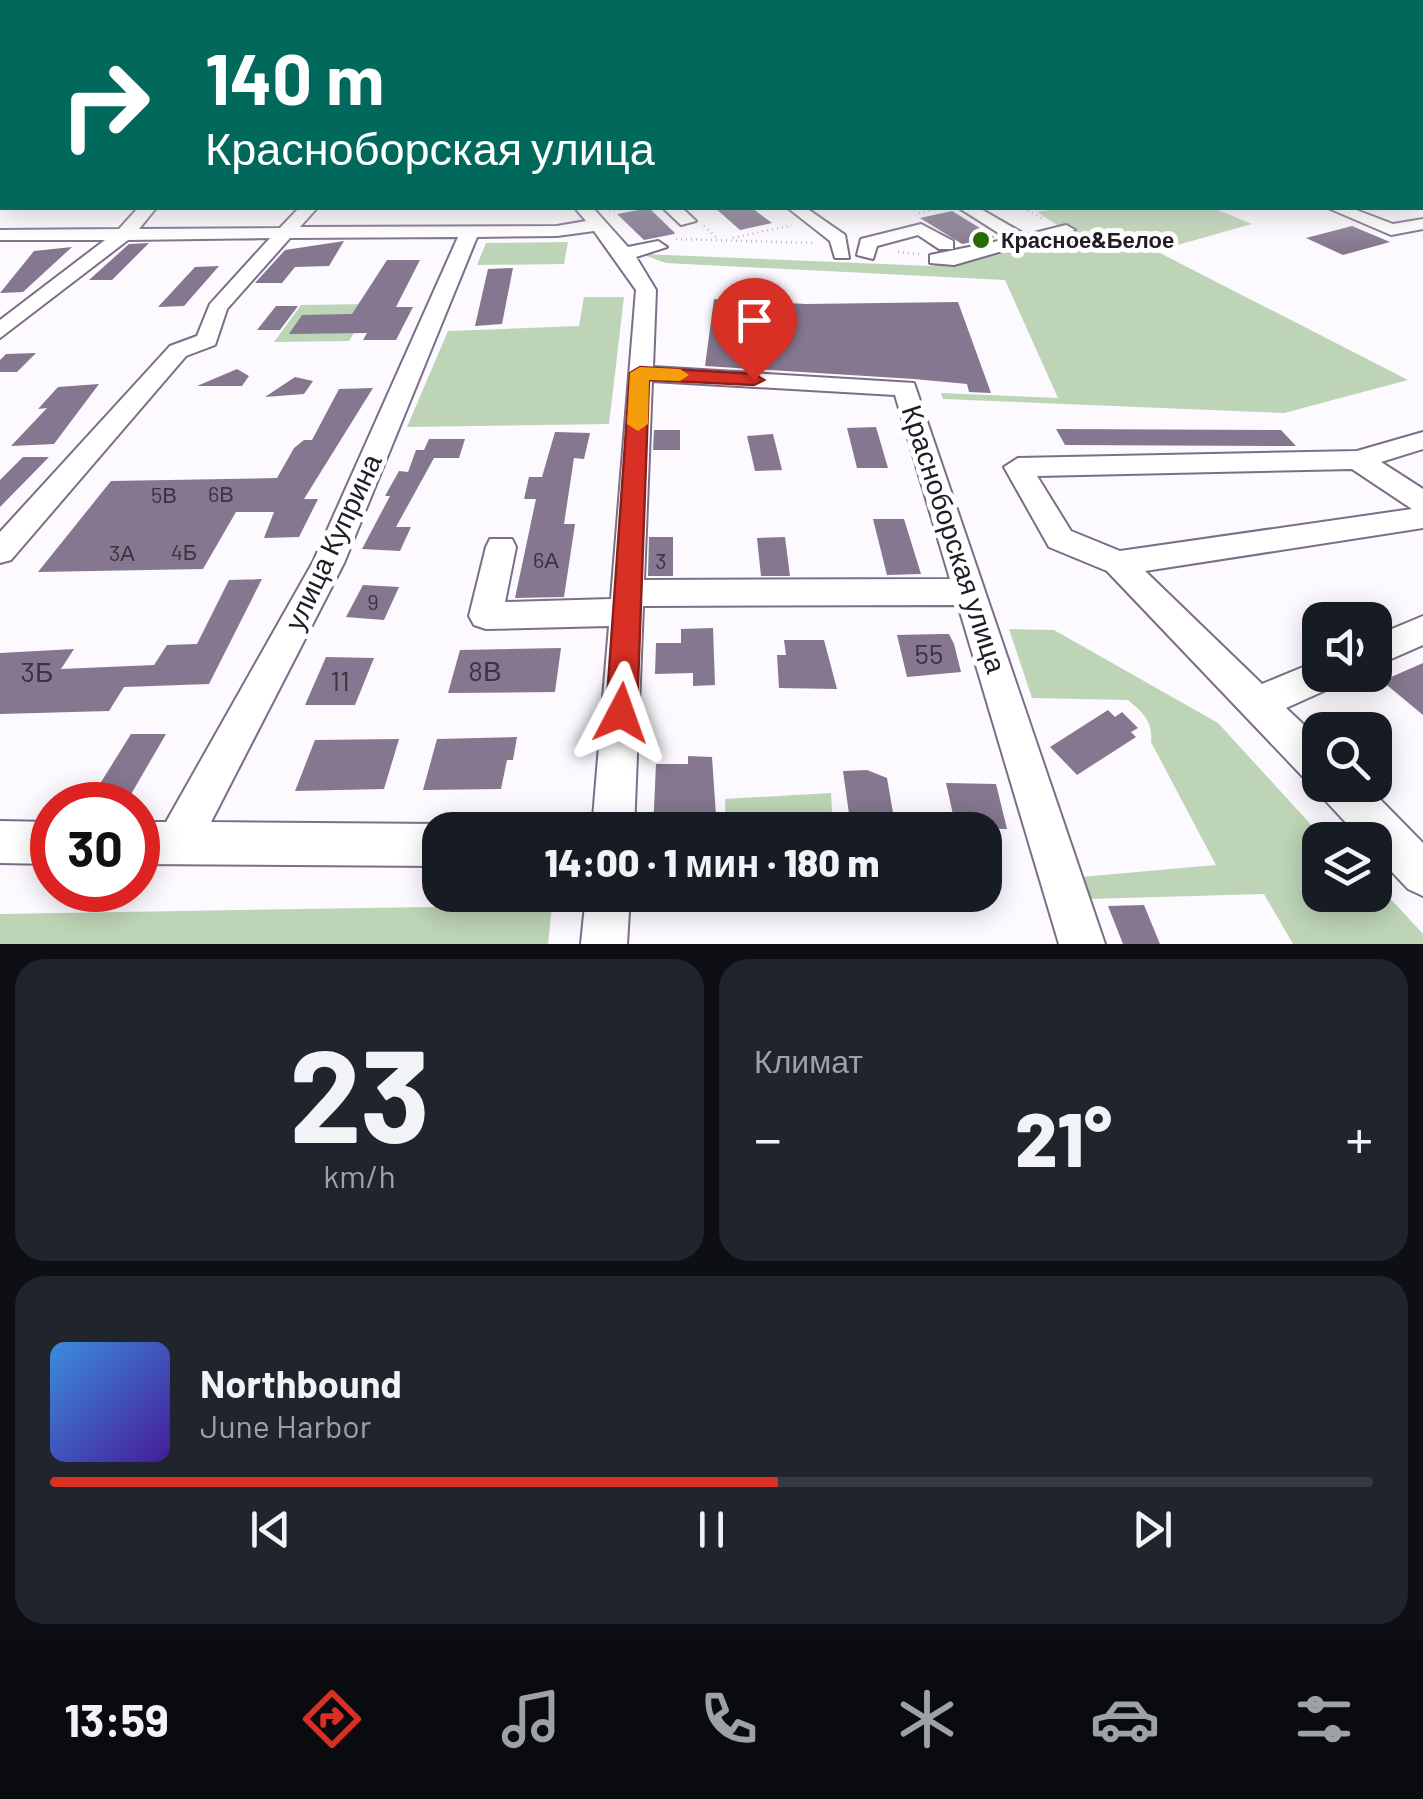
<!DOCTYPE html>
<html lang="ru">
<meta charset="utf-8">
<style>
body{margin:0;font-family:Barlow,sans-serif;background:#20242c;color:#f1f3f6;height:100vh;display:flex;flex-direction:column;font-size:38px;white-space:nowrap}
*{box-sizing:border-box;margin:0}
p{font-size:32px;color:#9ea1a6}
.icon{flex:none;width:55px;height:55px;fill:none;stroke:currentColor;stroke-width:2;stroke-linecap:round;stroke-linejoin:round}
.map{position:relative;height:944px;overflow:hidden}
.side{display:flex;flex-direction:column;gap:15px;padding:15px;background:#0d0f14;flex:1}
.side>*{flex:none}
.banner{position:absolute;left:0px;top:0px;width:1425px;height:210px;box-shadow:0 5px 25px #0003;background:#00695c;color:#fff;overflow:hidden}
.tools{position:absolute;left:1302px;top:602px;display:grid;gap:20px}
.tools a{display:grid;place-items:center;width:90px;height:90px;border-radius:20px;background:#171b24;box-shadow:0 5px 25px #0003;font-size:50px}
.speed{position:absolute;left:30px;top:782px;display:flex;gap:20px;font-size:50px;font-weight:700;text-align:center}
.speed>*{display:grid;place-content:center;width:130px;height:130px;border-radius:50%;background:#171b24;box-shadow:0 5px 25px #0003;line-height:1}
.speed .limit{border:15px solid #d22;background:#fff;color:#111}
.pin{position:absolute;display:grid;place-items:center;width:85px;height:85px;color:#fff;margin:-102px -42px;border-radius:50% 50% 50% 0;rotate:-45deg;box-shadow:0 0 10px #0007}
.pin .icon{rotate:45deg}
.me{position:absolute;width:110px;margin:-55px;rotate:4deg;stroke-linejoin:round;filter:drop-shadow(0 0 8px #0008)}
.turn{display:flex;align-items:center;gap:35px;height:210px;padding:0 40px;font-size:45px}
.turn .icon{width:130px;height:130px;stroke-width:2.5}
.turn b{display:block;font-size:70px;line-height:85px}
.big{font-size:75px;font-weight:800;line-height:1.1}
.side .card{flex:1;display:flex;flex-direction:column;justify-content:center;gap:15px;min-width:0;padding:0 35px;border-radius:30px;background:#20242c}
.side .dial{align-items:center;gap:0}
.dial b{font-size:130px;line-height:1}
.song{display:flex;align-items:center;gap:30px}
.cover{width:120px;height:120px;border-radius:15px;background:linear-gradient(135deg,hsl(210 70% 55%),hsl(260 70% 35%))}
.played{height:10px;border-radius:5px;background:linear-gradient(90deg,#d93025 55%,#363941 55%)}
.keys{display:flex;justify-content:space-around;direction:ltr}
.heat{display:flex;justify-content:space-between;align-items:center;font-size:55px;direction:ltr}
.side .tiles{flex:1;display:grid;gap:15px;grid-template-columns:1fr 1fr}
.card:last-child{grid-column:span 2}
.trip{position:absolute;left:422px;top:812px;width:580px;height:100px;border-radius:30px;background:#171b24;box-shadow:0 5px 25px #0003;font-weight:800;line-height:100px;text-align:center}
.menu{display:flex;height:160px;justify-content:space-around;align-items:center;background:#090b0e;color:#9ea1a6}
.menu .icon{width:70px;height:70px}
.menu .active{color:#d93025}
.menu b{font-size:45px;color:#f1f3f6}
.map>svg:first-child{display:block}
</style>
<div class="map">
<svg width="1423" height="944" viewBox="0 0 1423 944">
<rect width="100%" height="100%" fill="#fcf9ff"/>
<!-- green -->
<path fill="#bdd4b6" d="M1060 208H1213L1252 224 1156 251 1408 380 1284 413 943 399 941 393 1058 398 1005 280 666 263 641 254 931 266 1068 232 1037 212Z
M568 242 564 264 477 265 486 243Z
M584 297H624L609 424 407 427 448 331 579 326Z
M371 304 349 341 274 342 301 305Z
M1009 629 1054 630 1218 723 1325 840H1320V895H1375V882L1423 934V944H1293L1264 894 1087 899 1081 877 1216 865 1151 742C1153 721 1143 713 1128 700L1032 698Z
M831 793 833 830H726L725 799Z
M629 895H795V903L629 901Z
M552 905 548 944H0V914Z"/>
<!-- building -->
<path fill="#84778f" d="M649 208 675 233 674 234 644 240 617 214Z
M715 208H752L772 223 740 230Z
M952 211 993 236 994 238 962 244 920 218Z
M1352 226 1390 242 1343 255 1306 238Z
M344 241 329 266 295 267 282 283H255L285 250Z
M149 243 112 280H89L129 244Z
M72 247 23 292 0 293 34 251Z
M387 260H420L396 307H413L396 340H363L367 333 289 334 302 315 352 314Z
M219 266 184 306 158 307 195 267Z
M513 268 502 324 475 326 488 269Z
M714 299 806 304 958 302 991 393 969 392 967 384 914 379 705 366Z
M276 306H298L280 330H257Z
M36 353 17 372H0V360L6 354Z
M237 369 249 376 242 386H197Z
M295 377 313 381 304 394 265 397Z
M99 384 54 444 11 446 47 408 38 409 58 387Z
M373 388 304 499H318L299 537 264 538 274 512H236L203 569 38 572 111 481 277 478 294 448 304 440H312L339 389Z
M876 427 888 468H857L847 428Z
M1056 429 1281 430 1296 446 1065 445Z
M654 430H680V450H653Z
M555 432 590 433 584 459 574 458 564 524H575L564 597 515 598 536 499H524L529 477H542Z
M773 434 782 470 755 471 747 436Z
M429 439H465L459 458H434L396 527H411L400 551 362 549 390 496H385L399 471 408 472 416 450H424Z
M23 457H49L0 507V480Z
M873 519H904L921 574 887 575Z
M649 537H673V576H648Z
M785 537 790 576H761L757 538Z
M262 579 209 684 124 687 109 711 0 714V653L74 649 61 669 154 665 167 645 197 644 229 580Z
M363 585 399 587 384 620 346 617Z
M713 628 715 685 693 686V673L655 674 656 643H681V629Z
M942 634H949L954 644 961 672 907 677 897 635Z
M784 640H824L837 689 779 688 777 655H786Z
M561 648 555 692 448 693 460 650Z
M326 657 374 658 355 705H305Z
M1423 663V715L1382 681Z
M1108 710 1115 717 1122 712 1138 728 1131 732 1136 737 1077 775 1050 747Z
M131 734H166L130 796 93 795Z
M517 737 513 760H507L501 789 423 790 437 739Z
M399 739 384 789 295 791 315 740Z
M688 756 712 757 717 830H653L656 764H688Z
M867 770 887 778 896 830H876L875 821H850L843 771Z
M946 783 996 784 1007 829 956 828Z
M1144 905 1160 944H1123L1108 906Z"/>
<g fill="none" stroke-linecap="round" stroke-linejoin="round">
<defs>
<path id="minor" d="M1422 149H1423V157H1422Z
M1422 170H1423V180H1422Z
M138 208H156L139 229 280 228 299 208H317L300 227 557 226 586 221 575 208H593L628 247 658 241 667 247 636 257 656 290 653 367 914 383 1105 944H1059L958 605 643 606 634 830H592L609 626 486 629 474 625 469 616 486 547 490 539H512L516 547 505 602 611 599 636 290 594 231 557 236 477 237 344 563 211 822 440 824 455 830H440V866L138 864V822H166L313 562 458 237 290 238 227 309 215 345 186 356 11 560 0 563V532L170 346 197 336 210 304 270 238 128 240 0 338V320L105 240H0V230L119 229ZM652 381 895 395 950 579 644 580Z
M663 208H682L696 221 681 225Z
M788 208H806L845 235 849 258H835L830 241Z
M959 208H979L1026 235 1066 225 1075 230 954 265 930 263V255L1008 239Z
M1328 208H1351L1393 224 1423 219V229L1391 235Z
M921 224 953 241V249H939L918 235 877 246 873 259 857 255 861 239Z
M1423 432V449L1381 462 1423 489V528L1145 571 1262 684 1320 660V675H1340L1335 686 1286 708 1320 740V785H1366L1423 843V896L1408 889 1375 854V840H1362L1324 799 1318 785 1306 780 1107 571 1049 547 1004 467 1018 458 1357 451ZM1352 469 1412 509 1120 551 1071 531 1037 476Z
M1423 616V645L1375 666V636Z
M0 821 52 822V864L0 863Z
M586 895H630L627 944H581Z"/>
<path id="highway" d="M1422 124H1423V136H1422Z"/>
</defs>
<!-- minor casing -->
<use href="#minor" stroke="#7c6e86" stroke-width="4"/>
<!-- highway casing -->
<use href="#highway" stroke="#5f7957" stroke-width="5"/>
<!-- path -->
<path stroke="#b9b5bd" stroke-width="2.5" stroke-dasharray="1 4" stroke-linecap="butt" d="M1023 208 1045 220
M609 211 628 208
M919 213 942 208
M704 226 718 239
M733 238 792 225
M676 239 816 243
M898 252 919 254"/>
<!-- minor -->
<use href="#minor" fill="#fff" fill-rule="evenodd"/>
<!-- highway -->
<use href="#highway" fill="#80ab72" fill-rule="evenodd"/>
</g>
<!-- sky -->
<linearGradient id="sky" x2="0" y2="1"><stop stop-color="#9bb3e2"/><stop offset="0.47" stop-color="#fefcff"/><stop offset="1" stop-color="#fefcff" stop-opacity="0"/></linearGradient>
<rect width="1423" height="247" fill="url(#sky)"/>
<!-- route -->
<path fill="#d93025" stroke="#8d1f18" stroke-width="2.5" d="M640 367 754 374 764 380 754 385 649 380 637 713 632 723 621 727 610 723 606 713 630 373Z"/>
<!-- slow -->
<path fill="#f59e0b" d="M640 367 680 369 689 375 680 381 649 380 648 424 638 431 627 424 630 373Z"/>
<!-- markers -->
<circle fill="#286c03" stroke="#fff" stroke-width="4" cx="981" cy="240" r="10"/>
<g text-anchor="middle" stroke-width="10" stroke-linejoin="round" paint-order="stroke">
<!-- far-poi labels -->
<g font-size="22" font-weight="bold" fill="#221c26" stroke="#fff" text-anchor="start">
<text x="1001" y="248">Красное&amp;Белое</text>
</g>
<!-- number labels -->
<g font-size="22" fill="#3a3340">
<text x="221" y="502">6В</text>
<text x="164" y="503">5В</text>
<text x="184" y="560">4Б</text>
<text x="122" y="561">3А</text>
<text x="546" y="568">6А</text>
<text x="661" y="569">3</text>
<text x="373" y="610">9</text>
</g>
<!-- street labels -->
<g font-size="28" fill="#221c26" stroke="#fff">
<text transform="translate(954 539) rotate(72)" y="10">Красноборская улица</text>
<text transform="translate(333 542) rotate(-65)" y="10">улица Куприна</text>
</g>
<!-- near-number labels -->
<g font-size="28" fill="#3a3340">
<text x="929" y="664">55</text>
<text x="485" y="681">8В</text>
<text x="37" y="682">3Б</text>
<text x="340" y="691">11</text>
</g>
</g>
</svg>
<div class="tools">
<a><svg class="icon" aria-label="sound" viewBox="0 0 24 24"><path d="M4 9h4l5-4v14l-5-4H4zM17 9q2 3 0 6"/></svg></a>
<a><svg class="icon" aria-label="search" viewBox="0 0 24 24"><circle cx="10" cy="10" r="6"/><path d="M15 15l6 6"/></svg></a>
<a><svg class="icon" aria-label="layers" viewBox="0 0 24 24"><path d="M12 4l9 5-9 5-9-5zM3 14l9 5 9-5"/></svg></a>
</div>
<div class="speed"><div class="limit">30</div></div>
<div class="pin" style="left:754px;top:380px;background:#d93025"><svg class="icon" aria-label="arrive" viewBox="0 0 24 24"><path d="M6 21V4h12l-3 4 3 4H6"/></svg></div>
<svg class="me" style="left:621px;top:713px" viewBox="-20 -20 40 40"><path d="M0-17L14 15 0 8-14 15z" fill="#d93025" stroke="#fff" stroke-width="4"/></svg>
<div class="trip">14:00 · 1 мин · 180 m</div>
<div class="banner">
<div class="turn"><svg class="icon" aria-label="right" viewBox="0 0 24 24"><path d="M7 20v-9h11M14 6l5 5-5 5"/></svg><div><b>140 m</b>Красноборская улица</div></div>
</div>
</div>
<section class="side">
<div class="tiles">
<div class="card dial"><b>23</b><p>km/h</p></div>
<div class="card"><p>Климат</p>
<div class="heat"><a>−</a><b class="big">21°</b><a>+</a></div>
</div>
<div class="card">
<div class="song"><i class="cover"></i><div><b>Northbound</b><p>June Harbor</p></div></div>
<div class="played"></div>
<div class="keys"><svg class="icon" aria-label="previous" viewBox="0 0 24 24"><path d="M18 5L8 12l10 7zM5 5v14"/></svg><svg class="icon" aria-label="pause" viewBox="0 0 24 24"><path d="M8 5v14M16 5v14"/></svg><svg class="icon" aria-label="next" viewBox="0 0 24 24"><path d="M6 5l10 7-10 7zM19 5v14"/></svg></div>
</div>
</div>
</section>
<nav class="menu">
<b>13:59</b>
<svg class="icon active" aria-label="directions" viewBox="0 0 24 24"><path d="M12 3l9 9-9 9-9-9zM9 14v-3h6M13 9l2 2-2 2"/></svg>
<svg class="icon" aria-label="music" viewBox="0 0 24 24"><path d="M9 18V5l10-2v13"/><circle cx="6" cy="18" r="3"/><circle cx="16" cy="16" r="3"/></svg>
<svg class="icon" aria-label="phone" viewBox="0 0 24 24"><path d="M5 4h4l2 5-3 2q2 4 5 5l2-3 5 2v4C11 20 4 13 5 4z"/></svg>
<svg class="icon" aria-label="climate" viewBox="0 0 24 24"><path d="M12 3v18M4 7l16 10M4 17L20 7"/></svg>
<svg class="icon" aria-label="car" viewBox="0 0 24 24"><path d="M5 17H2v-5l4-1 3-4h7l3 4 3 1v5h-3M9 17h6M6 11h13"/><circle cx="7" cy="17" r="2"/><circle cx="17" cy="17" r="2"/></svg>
<svg class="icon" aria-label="filters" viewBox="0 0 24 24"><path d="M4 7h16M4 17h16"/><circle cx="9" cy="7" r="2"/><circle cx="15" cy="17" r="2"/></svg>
</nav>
